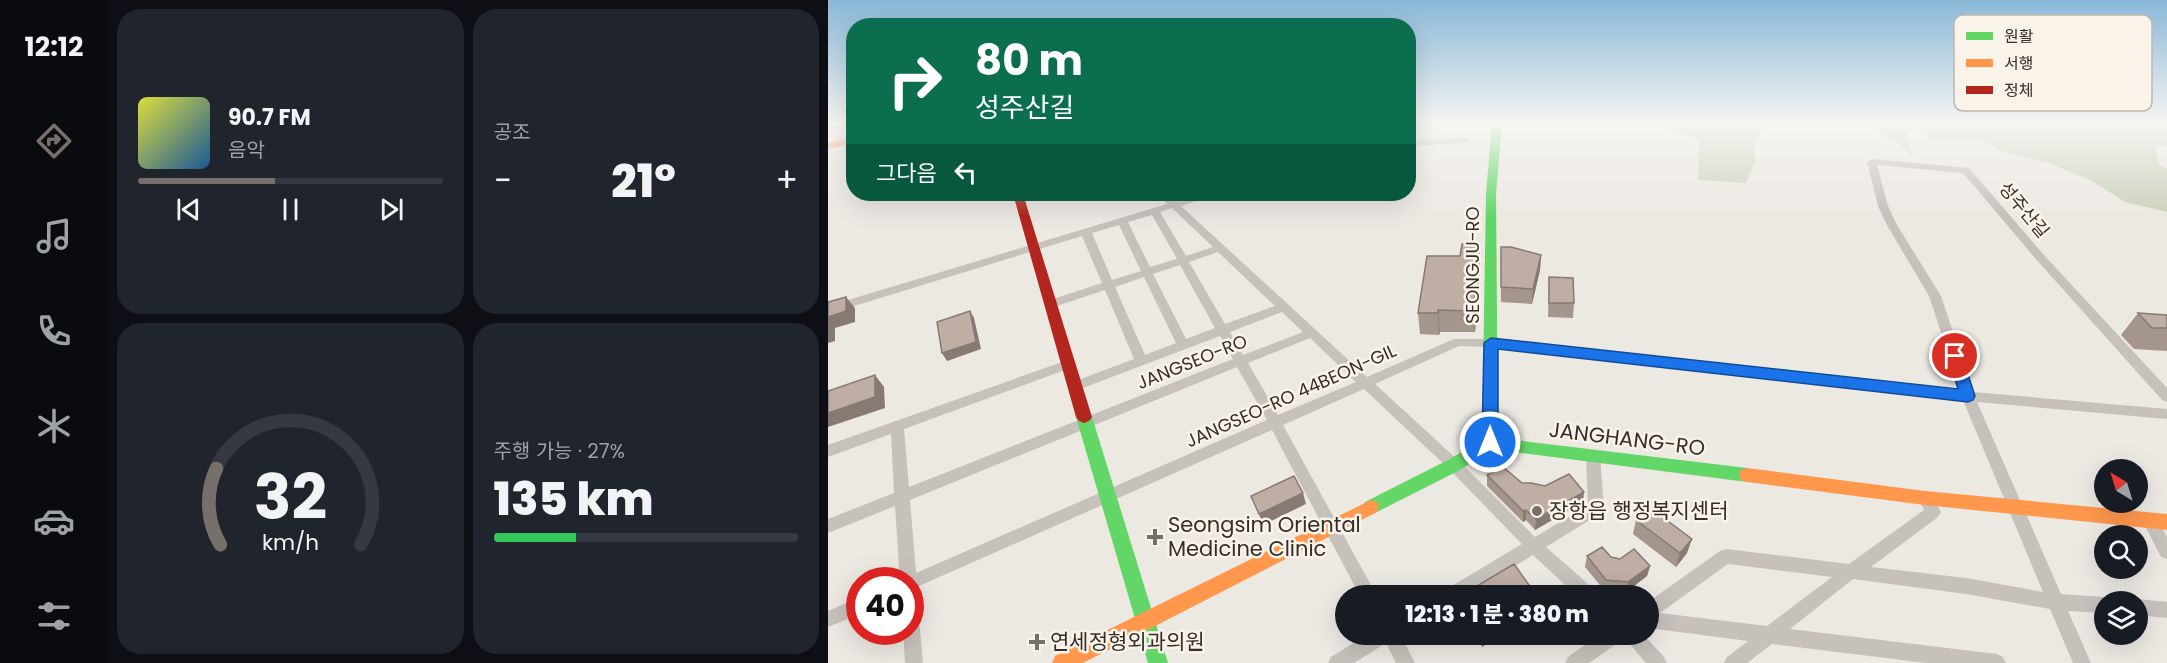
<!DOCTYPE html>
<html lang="ko">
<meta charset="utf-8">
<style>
body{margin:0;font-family:Poppins,"Noto Sans KR",sans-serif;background:#20242c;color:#f1f3f6;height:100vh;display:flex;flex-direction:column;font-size:22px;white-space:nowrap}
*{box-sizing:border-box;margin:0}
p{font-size:20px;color:#9ea1a6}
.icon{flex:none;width:33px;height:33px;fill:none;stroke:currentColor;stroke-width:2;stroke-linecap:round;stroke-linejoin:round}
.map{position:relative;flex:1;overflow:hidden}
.panel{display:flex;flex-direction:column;gap:9px;padding:9px;background:#0d0f14;width:720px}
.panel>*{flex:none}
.banner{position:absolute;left:18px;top:18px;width:570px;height:183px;border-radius:24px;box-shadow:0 6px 24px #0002;background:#0b6e4f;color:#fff;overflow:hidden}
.needle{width:39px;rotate:322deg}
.fabs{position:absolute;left:1266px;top:459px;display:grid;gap:12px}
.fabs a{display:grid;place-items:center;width:54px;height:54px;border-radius:50%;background:#171b24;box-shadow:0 6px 24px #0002;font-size:30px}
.speed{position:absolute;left:18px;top:567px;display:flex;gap:12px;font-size:30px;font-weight:700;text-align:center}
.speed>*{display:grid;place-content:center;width:78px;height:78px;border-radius:50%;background:#171b24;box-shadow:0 6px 24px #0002;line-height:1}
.speed .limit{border:9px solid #d22;background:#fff;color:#111}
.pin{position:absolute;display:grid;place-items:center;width:51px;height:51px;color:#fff;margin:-26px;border:3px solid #fff;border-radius:50%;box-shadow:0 2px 6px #0007}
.me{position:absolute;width:66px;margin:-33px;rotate:0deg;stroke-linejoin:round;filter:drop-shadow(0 0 4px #0008)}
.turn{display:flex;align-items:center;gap:21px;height:126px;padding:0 30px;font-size:27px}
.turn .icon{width:78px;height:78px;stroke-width:2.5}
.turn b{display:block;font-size:42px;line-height:51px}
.then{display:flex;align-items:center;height:57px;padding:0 30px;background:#0003;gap:12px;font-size:22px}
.big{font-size:45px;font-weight:800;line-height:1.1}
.panel .card{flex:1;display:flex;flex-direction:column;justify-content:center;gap:9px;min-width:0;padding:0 21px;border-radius:24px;background:#20242c}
.panel .dial{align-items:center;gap:0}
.dial svg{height:156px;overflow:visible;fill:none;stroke:#363941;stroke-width:7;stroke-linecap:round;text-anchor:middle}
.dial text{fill:#f1f3f6;stroke:none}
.song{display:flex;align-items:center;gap:18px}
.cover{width:72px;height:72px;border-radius:9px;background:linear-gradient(135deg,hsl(60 70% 55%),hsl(210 70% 35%))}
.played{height:6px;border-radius:3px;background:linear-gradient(90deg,#766f6a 45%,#363941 45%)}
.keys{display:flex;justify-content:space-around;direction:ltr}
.heat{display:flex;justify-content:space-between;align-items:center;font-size:33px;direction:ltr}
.charge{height:9px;border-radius:4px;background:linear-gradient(90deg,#34c759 27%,#363941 0)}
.panel .tiles{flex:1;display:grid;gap:9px;grid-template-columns:repeat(2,1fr)}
.trip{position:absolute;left:507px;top:585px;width:324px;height:60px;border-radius:30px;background:#171b24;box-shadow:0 6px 24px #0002;font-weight:800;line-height:60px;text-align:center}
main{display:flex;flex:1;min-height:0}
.tab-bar{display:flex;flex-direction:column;width:108px;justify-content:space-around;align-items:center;background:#090b0e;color:#9ea1a6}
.tab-bar .icon{width:42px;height:42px}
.tab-bar .active{color:#766f6a}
.tab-bar b{font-size:27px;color:#f1f3f6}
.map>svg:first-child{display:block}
</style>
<main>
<nav class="tab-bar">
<b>12:12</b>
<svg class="icon active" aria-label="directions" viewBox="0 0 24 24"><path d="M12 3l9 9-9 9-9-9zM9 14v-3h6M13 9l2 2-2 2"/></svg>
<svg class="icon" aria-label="music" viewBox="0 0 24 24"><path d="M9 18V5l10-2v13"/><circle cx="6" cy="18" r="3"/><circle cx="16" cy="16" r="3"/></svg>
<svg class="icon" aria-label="phone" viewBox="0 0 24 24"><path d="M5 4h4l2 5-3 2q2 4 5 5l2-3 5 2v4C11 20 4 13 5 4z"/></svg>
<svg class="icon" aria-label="climate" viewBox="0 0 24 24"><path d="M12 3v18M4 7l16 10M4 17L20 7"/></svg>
<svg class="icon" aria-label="car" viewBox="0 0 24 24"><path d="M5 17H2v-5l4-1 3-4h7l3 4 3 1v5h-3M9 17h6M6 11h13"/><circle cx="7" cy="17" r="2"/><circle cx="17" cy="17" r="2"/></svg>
<svg class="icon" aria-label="filters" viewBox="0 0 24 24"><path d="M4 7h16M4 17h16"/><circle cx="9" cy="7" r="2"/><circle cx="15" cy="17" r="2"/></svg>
</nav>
<section class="panel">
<div class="tiles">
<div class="card">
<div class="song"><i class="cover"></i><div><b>90.7 FM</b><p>음악</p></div></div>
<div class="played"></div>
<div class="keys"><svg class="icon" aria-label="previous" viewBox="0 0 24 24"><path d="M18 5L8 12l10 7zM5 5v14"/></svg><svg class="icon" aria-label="pause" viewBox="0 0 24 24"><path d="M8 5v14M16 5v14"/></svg><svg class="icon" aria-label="next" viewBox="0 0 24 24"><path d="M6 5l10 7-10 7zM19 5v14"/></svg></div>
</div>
<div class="card"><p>공조</p>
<div class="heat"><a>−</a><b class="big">21°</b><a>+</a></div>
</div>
<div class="card dial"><svg viewBox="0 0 100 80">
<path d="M14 69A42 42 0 1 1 86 69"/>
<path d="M14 69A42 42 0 0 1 12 30" stroke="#766f6a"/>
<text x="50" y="56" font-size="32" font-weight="700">32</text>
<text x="50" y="72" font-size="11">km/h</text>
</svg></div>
<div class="card"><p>주행 가능 · 27%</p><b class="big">135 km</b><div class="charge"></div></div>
</div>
</section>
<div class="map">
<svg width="1339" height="663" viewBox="0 0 1339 663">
<rect width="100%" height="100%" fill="#ece8e2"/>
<!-- green -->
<path fill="#ccd2bd" d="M819 123H941L925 141 928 160 918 183 870 180 871 140Z
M1034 123H1339V146L1327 145 1331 165 1339 168V212L1297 202 1262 180 1220 163 1178 153 1153 140 1109 141 1084 127 1078 138 1085 156 1069 142Z"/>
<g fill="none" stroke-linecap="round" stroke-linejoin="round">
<!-- street -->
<path fill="#c6c1bb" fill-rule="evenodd" d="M638 138 641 139V143L580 146V140Z
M1044 159 1141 168 1215 254 1339 388V402L1334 400 1207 258 1135 173 1049 165 1060 206 1069 225 1113 296 1145 392 1339 409V419L1149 402 1233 594 1276 597 1282 599 1283 602H1276V613L1240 611 1263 663H1245L1222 609 1138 594 1025 579 962 629 1169 654 1175 657 1178 663H1098L944 644 919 663H896L899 657 920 641 820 628V602L892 551 898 549 1021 564 1096 510 1090 498 1092 494 1097 492 1102 494 1113 512 1110 517 1043 567 1138 578 1215 592 1135 400 662 347 631 346 547 384 631 461 707 537 760 505 758 456 760 452 765 450 770 452 772 456 776 508 773 513 718 547 767 590 769 596H749L705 555 639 596H615L617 590 694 544 621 469 536 389 455 425 549 596H532L444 430 82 590V580H72L67 506 0 533V519L66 493 63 434 0 457V445L237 361H245L247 364 245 367 76 429 81 487 405 359 392 336 252 389H242L241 386 242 383 306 359 277 290 223 308 217 304 219 301 274 283 254 236 0 314V306L339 204 330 194H339L347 201 373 194H385L384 196 353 206 539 377 626 339H662L1132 390 1101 296 1059 225 1050 206 1039 162ZM344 208 385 247 358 256 332 212ZM324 215 349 259 322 267 300 222ZM291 225 313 271 284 280 264 233ZM390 252 447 306 397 324 361 262ZM352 265 387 328 358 339 325 274ZM316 277 348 343 317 355 287 287ZM454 312 475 332 415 355 402 332ZM482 338 528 382 450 415 420 363ZM409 367 439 420 88 573 82 500ZM900 564 1004 577 939 626 832 613Z
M1322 513 1327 515 1339 537V559L1333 557 1314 520 1317 515Z
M32 597V614L0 627V611Z
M1310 599 1339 602V618L1310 615V602H1304Z
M82 611 88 613 91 619 95 663H77L75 632H82Z
M540 634H572L587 663H568L558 643 526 663H500L503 657Z
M772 634H815L836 657 839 663H818L796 637 794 640 761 663H737L740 657Z"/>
<!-- fast -->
<path fill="#63d668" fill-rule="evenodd" d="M664 123H674L668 194 670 438 919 468 925 470 927 475 925 480 919 482 664 449 632 470 549 512 543 514 537 512 535 507 537 502 620 460 654 440 658 194Z
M256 411 261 413 264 417 340 663H320L248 417 251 413Z"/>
<!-- slow -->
<path fill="#ff974d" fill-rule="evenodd" d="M26 137V143L0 149V143Z
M919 468 1097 491 1339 514V530L1097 505 919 482 913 480 911 475 913 470Z
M543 500 549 502 551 507 549 512 255 663H224L227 656Z"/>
<!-- jam -->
<path fill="#b3261e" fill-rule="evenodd" d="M185 194H195L264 417 261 421 256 423 251 421 248 417Z"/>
</g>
<!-- wall -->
<path fill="#a4968d" d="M673 247 713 255 712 270 704 304 673 302Z
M652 266 647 332H612L611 335 592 334 590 313Z
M721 277 746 303 745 318 720 317Z
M1310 313 1339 315V351L1306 349 1293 335Z
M659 475 694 483 755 502 707 530 698 520 695 522 659 486Z
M808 520 859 553 848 567 805 534Z
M759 556 783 557 822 566 819 576 798 592 776 590 757 567Z
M647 634H673L654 647Z"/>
<!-- shaded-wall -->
<path fill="#867a73" d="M651 245 652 266 647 332 646 311Z
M713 255 712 270 704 304 705 289Z
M18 297 27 308V322L7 328V341L0 343V317Z
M610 310 612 332 611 335 610 313Z
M142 311 146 318 153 349 119 361 114 353Z
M47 375 56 387 57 408 0 427V413Z
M756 492 755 502 707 530 708 519Z
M475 493 478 504 435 525 431 514Z
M698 510V520L695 522V511Z
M864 539 859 553 848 567 852 553Z
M822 566 819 576 798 592 800 582Z
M654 634H673L654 647Z"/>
<!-- building -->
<path fill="#bfaea4" stroke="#867a73" stroke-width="1.5" d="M634 244 651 245 646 311 610 310V313H590L599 256H632Z
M673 247H683L713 255 705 289 673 287Z
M721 277 745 278 746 303H721Z
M18 297V311L0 317V302Z
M142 311 148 342 114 353 109 322Z
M1310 313 1339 315V328H1324Z
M47 375V397L0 413V391Z
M675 467 694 483H703L717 486 741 474 756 492 708 519 698 510 695 511 659 475Z
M466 476 475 493 431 514 423 496Z
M821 507 864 539 852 553 808 520Z
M774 547 783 557 792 559 806 549 822 566 800 582 778 580 759 556Z
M686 564 709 596H632Z"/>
<!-- sky -->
<linearGradient id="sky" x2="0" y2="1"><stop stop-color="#8ab7d7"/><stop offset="0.57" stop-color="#f6f5f2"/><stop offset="1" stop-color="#f6f5f2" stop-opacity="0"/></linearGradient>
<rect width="1339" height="216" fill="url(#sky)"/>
<!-- route -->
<path fill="#1a73e8" stroke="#114b97" stroke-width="1.5" d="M663 338 1130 389 1120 356 1127 351 1134 356 1147 396 1145 400 1140 402 670 349V442L667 447 662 449 656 447 654 442 656 343Z"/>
<!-- markers -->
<g fill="#766f6a" stroke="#f9f3e9" stroke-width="2">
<circle cx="709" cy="511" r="6"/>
<path d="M324 528h6v6h6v6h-6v6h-6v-6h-6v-6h6z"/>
<path d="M206 633h6v6h6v6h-6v6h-6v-6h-6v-6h6z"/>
</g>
<g text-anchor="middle" stroke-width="5" stroke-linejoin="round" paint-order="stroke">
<!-- street labels -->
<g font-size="18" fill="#362e29" stroke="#f9f3e9">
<text transform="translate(1196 210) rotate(50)" y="6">성주산길</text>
<text transform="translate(645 265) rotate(-90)" y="6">SEONGJU-RO</text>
<text transform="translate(364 362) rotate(-22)" y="6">JANGSEO-RO</text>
<text transform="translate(463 396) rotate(-24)" y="6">JANGSEO-RO 44BEON-GIL</text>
</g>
<!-- near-street labels -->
<g font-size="21" fill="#362e29" stroke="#f9f3e9">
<text transform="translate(799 439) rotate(7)" y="7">JANGHANG-RO</text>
</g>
<!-- near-poi labels -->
<g font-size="21" fill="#362e29" stroke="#f9f3e9" text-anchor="start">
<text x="721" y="518">장항읍 행정복지센터</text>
<text x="340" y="532">Seongsim Oriental<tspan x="340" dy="24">Medicine Clinic</tspan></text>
<text x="222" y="649">연세정형외과의원</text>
</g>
</g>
<!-- legend -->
<rect x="1126" y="15" width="198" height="96" rx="9" fill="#f9f3e9" stroke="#beb8af" stroke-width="1.5"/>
<rect x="1138" y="32" width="27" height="8" fill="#63d668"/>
<rect x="1138" y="59" width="27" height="8" fill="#ff974d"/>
<rect x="1138" y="86" width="27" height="8" fill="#b3261e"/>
<g font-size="16" fill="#362e29">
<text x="1176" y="42">원활</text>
<text x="1176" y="69">서행</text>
<text x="1176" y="96">정체</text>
</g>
</svg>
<div class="fabs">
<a><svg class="needle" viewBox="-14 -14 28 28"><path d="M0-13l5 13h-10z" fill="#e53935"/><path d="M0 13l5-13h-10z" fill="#9ea1a6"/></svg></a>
<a><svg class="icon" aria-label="search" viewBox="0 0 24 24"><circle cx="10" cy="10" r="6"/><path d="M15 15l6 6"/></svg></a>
<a><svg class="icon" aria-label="layers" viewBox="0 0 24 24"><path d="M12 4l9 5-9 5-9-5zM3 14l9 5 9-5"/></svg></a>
</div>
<div class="speed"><div class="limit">40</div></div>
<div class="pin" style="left:1127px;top:356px;background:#d93025"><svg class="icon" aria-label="arrive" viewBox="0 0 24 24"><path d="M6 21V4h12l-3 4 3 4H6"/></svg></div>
<svg class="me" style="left:662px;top:442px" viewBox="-20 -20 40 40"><circle r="17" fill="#1a73e8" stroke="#fff" stroke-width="3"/><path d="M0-11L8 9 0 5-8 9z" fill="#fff"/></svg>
<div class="trip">12:13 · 1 분 · 380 m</div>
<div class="banner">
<div class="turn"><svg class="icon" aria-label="right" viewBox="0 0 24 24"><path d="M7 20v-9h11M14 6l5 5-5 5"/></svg><div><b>80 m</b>성주산길</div></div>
<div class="then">그다음<svg class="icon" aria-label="left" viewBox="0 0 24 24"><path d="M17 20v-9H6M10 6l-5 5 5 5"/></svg></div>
</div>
</div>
</main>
